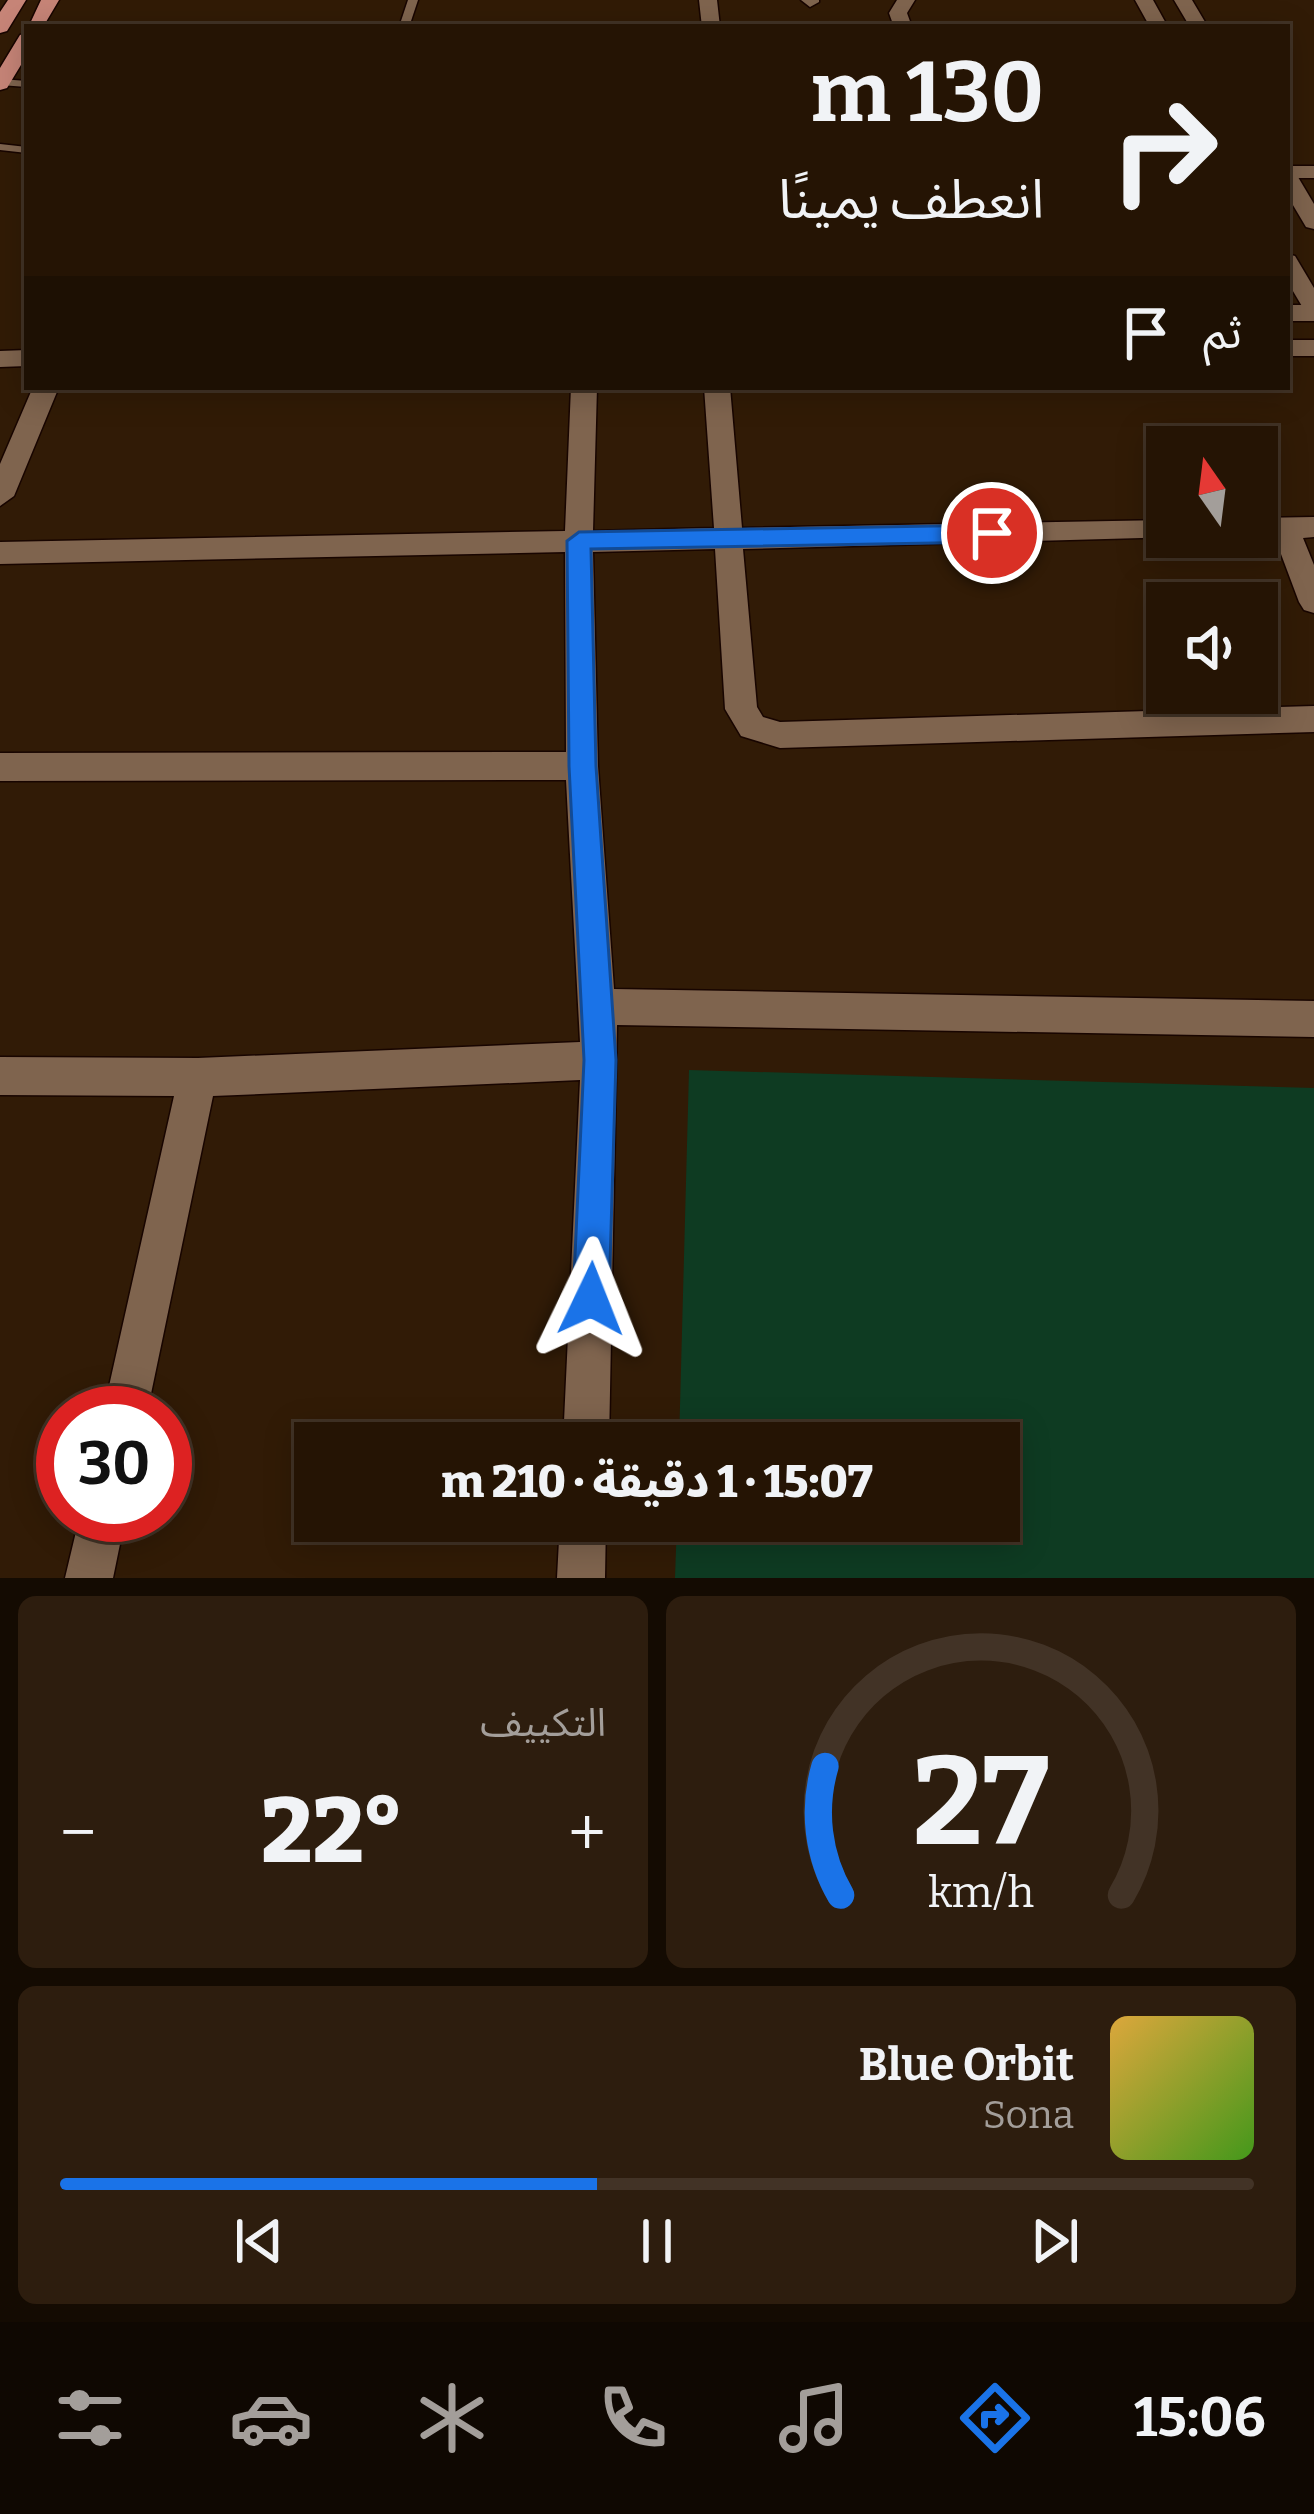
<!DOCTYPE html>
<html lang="ar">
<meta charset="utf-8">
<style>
body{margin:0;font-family:Bitter,"Noto Sans Arabic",serif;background:#2d1d0e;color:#f1f3f6;direction:rtl;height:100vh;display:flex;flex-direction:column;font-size:45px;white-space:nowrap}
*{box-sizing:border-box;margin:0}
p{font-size:39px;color:#a39e9a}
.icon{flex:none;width:66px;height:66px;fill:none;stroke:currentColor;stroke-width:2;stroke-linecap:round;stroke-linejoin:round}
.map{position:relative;height:1578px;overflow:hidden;direction:ltr}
.sheet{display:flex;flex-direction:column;gap:18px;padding:18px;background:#140b02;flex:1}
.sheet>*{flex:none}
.banner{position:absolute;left:24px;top:24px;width:1266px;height:366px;border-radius:0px;box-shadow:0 6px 30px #0003,0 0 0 3px #423326;direction:rtl;background:#251404;color:#f1f3f6;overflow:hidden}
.needle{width:78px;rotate:346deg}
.controls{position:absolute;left:1146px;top:426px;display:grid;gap:24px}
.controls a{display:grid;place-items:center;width:132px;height:132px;border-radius:0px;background:#251404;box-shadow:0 6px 30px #0003,0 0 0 3px #423326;font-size:60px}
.speed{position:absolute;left:36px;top:1386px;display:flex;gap:24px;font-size:60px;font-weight:700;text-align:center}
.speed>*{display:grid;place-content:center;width:156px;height:156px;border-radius:50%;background:#251404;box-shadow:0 6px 30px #0003,0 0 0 3px #423326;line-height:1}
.speed .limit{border:18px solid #d22;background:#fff;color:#111}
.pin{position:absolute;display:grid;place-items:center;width:102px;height:102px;color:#fff;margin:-51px;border:6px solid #fff;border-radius:50%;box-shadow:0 3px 12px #0007}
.me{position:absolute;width:132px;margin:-66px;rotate:2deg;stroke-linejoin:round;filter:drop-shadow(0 0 9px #0008)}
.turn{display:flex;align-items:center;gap:42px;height:252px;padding:0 48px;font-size:54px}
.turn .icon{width:156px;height:156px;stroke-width:2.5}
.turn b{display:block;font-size:84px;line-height:102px}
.then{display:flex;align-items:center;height:114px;padding:0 48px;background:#0003;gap:24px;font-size:45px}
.big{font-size:90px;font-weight:800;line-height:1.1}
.sheet .card{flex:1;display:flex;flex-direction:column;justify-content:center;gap:18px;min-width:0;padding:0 42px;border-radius:18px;background:#2d1d0e}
.sheet .dial{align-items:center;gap:0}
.dial svg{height:312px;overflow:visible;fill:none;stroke:#423326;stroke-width:7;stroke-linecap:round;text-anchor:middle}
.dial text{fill:#f1f3f6;stroke:none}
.song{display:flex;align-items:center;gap:36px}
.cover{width:144px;height:144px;border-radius:18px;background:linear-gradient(135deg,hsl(40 70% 55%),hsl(100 70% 35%))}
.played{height:12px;border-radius:6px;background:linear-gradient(90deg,#1a73e8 45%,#423326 45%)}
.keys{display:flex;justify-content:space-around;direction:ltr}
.heat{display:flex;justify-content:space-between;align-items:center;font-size:66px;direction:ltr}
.sheet .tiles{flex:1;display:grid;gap:18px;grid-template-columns:1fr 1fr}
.card:last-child{grid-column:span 2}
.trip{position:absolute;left:294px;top:1422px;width:726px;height:120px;border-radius:0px;background:#251404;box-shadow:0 6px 30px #0003,0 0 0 3px #423326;font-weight:800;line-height:120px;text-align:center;direction:rtl}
.tab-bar{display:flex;height:192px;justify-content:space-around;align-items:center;background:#0f0802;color:#a39e9a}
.tab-bar .icon{width:84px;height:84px}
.tab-bar .current{color:#1a73e8}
.tab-bar b{font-size:54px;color:#f1f3f6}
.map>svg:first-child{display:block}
</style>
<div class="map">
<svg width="1314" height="1578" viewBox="0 0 1314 1578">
<rect width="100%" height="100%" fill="#311b06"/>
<!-- green -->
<path fill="#0e3b22" d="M689 1070 1314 1088V1578H675L677 1521H999V1443H679Z"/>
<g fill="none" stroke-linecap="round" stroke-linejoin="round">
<defs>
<path id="service" d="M408 0H418L409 27H399Z
M1 79 27 81V87L0 85Z
M0 144 27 147V153L0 150Z"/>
<path id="minor" d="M699 0H717L720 27H702Z
M801 0H819V2L810 7Z
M897 0H915L907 13 912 27H894L889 13Z
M1287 166H1314V178H1287Z
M571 387H597L593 531 714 528 704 387H730L742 528 1167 520V537H1177L743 549 757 707 763 717 780 722 1314 706V732L780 748 741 736 725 709 715 549 593 552 598 766 614 989 1314 1001V1037L617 1025 609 1443H563L580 1080 213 1096 147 1413H103L174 1096 0 1095V1057L198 1058 580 1042 566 780 0 781V753L566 752 565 552 0 564V542L565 531Z
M1314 517V537L1303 538 1314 565V613L1304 610 1299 602 1275 538 1253 537H1257V518Z
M80 1515H126L113 1578H65Z
M560 1521H606L605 1578H557Z"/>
<path id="tertiary" d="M1135 0H1153L1168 27H1150Z
M1174 0H1192L1208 27H1190Z
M1287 171 1295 172 1314 204V229L1306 227 1287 195Z
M1287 254 1295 256 1314 288V315L1306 313 1287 281Z
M33 387H59L14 496 0 506V464Z"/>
<path id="secondary" d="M1287 305H1314V321H1287Z
M1287 340H1314V356H1287Z
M27 350V366L0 367V351Z"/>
<path id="primary" d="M8 0H26L7 31 0 33V12Z
M41 0H59L43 27 27 30Z
M27 33V55L7 88 0 90V68L20 35Z"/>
</defs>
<!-- service casing -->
<use href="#service" stroke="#180500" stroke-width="3"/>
<!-- minor casing -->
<use href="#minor" stroke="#180500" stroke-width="3"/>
<!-- tertiary casing -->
<use href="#tertiary" stroke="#180500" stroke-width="3"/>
<!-- secondary casing -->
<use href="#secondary" stroke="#180500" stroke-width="3"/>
<!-- primary casing -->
<use href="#primary" stroke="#180500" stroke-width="3"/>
<!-- service -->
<use href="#service" fill="#7f644e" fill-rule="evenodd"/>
<!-- minor -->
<use href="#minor" fill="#7f644e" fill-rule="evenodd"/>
<!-- tertiary -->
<use href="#tertiary" fill="#7f644e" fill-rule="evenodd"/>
<!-- secondary -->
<use href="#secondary" fill="#7f644e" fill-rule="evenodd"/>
<!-- primary -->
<use href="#primary" fill="#c68477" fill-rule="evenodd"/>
</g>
<!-- route -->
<path fill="#1a73e8" stroke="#114b97" stroke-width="3" d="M992 525 1003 533 992 542 591 549 596 766 616 1060 609 1299 603 1312 591 1317 579 1312 573 1299 584 1060 569 766 567 541 579 532Z"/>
</svg>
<div class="controls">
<a><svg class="needle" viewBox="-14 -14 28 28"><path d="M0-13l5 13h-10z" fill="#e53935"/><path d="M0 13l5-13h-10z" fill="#a39e9a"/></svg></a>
<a><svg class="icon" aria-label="sound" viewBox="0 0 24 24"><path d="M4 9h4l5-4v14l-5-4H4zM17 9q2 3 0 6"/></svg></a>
</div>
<div class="speed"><div class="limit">30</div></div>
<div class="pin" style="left:992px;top:533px;background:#d93025"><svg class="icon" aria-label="arrive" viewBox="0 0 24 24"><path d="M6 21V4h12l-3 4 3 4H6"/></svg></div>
<svg class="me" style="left:591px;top:1299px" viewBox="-20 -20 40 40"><path d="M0-17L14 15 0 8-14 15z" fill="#1a73e8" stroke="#fff" stroke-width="4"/></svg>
<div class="trip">15:07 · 1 دقيقة · 210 m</div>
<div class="banner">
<div class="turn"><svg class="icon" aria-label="right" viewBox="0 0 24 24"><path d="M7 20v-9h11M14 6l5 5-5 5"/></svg><div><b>130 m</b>انعطف يمينًا</div></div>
<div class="then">ثم<svg class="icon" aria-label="arrive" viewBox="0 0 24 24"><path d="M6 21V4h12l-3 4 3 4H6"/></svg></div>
</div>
</div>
<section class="sheet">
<div class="tiles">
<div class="card dial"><svg viewBox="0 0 100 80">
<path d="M14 69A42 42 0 1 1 86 69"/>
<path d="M14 69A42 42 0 0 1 10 36" stroke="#1a73e8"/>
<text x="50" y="56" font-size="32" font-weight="700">27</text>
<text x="50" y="72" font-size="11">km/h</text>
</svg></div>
<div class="card"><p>التكييف</p>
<div class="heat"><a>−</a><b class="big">22°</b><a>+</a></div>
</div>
<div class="card">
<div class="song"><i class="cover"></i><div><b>Blue Orbit</b><p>Sona</p></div></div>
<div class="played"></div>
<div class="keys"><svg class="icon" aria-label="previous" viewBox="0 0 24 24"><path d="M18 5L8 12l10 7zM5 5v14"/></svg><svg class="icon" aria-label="pause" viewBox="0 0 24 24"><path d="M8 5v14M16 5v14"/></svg><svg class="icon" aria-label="next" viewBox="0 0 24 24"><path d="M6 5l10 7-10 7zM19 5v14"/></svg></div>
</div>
</div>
</section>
<nav class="tab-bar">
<b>15:06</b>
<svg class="icon current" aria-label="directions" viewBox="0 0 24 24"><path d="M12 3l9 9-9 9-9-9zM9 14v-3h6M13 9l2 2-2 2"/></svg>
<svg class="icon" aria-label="music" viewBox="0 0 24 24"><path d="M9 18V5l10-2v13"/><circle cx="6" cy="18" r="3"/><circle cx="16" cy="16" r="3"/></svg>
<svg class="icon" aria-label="phone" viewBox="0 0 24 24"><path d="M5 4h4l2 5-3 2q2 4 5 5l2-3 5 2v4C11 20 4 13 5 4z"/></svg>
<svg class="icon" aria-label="climate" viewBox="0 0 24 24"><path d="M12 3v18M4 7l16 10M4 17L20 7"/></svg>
<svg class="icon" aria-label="car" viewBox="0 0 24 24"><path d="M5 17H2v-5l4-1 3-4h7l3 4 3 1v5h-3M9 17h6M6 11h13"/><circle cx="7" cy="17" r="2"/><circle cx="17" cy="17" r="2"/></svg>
<svg class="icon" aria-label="filters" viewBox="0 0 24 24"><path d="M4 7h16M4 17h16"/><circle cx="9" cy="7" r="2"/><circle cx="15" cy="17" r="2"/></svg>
</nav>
